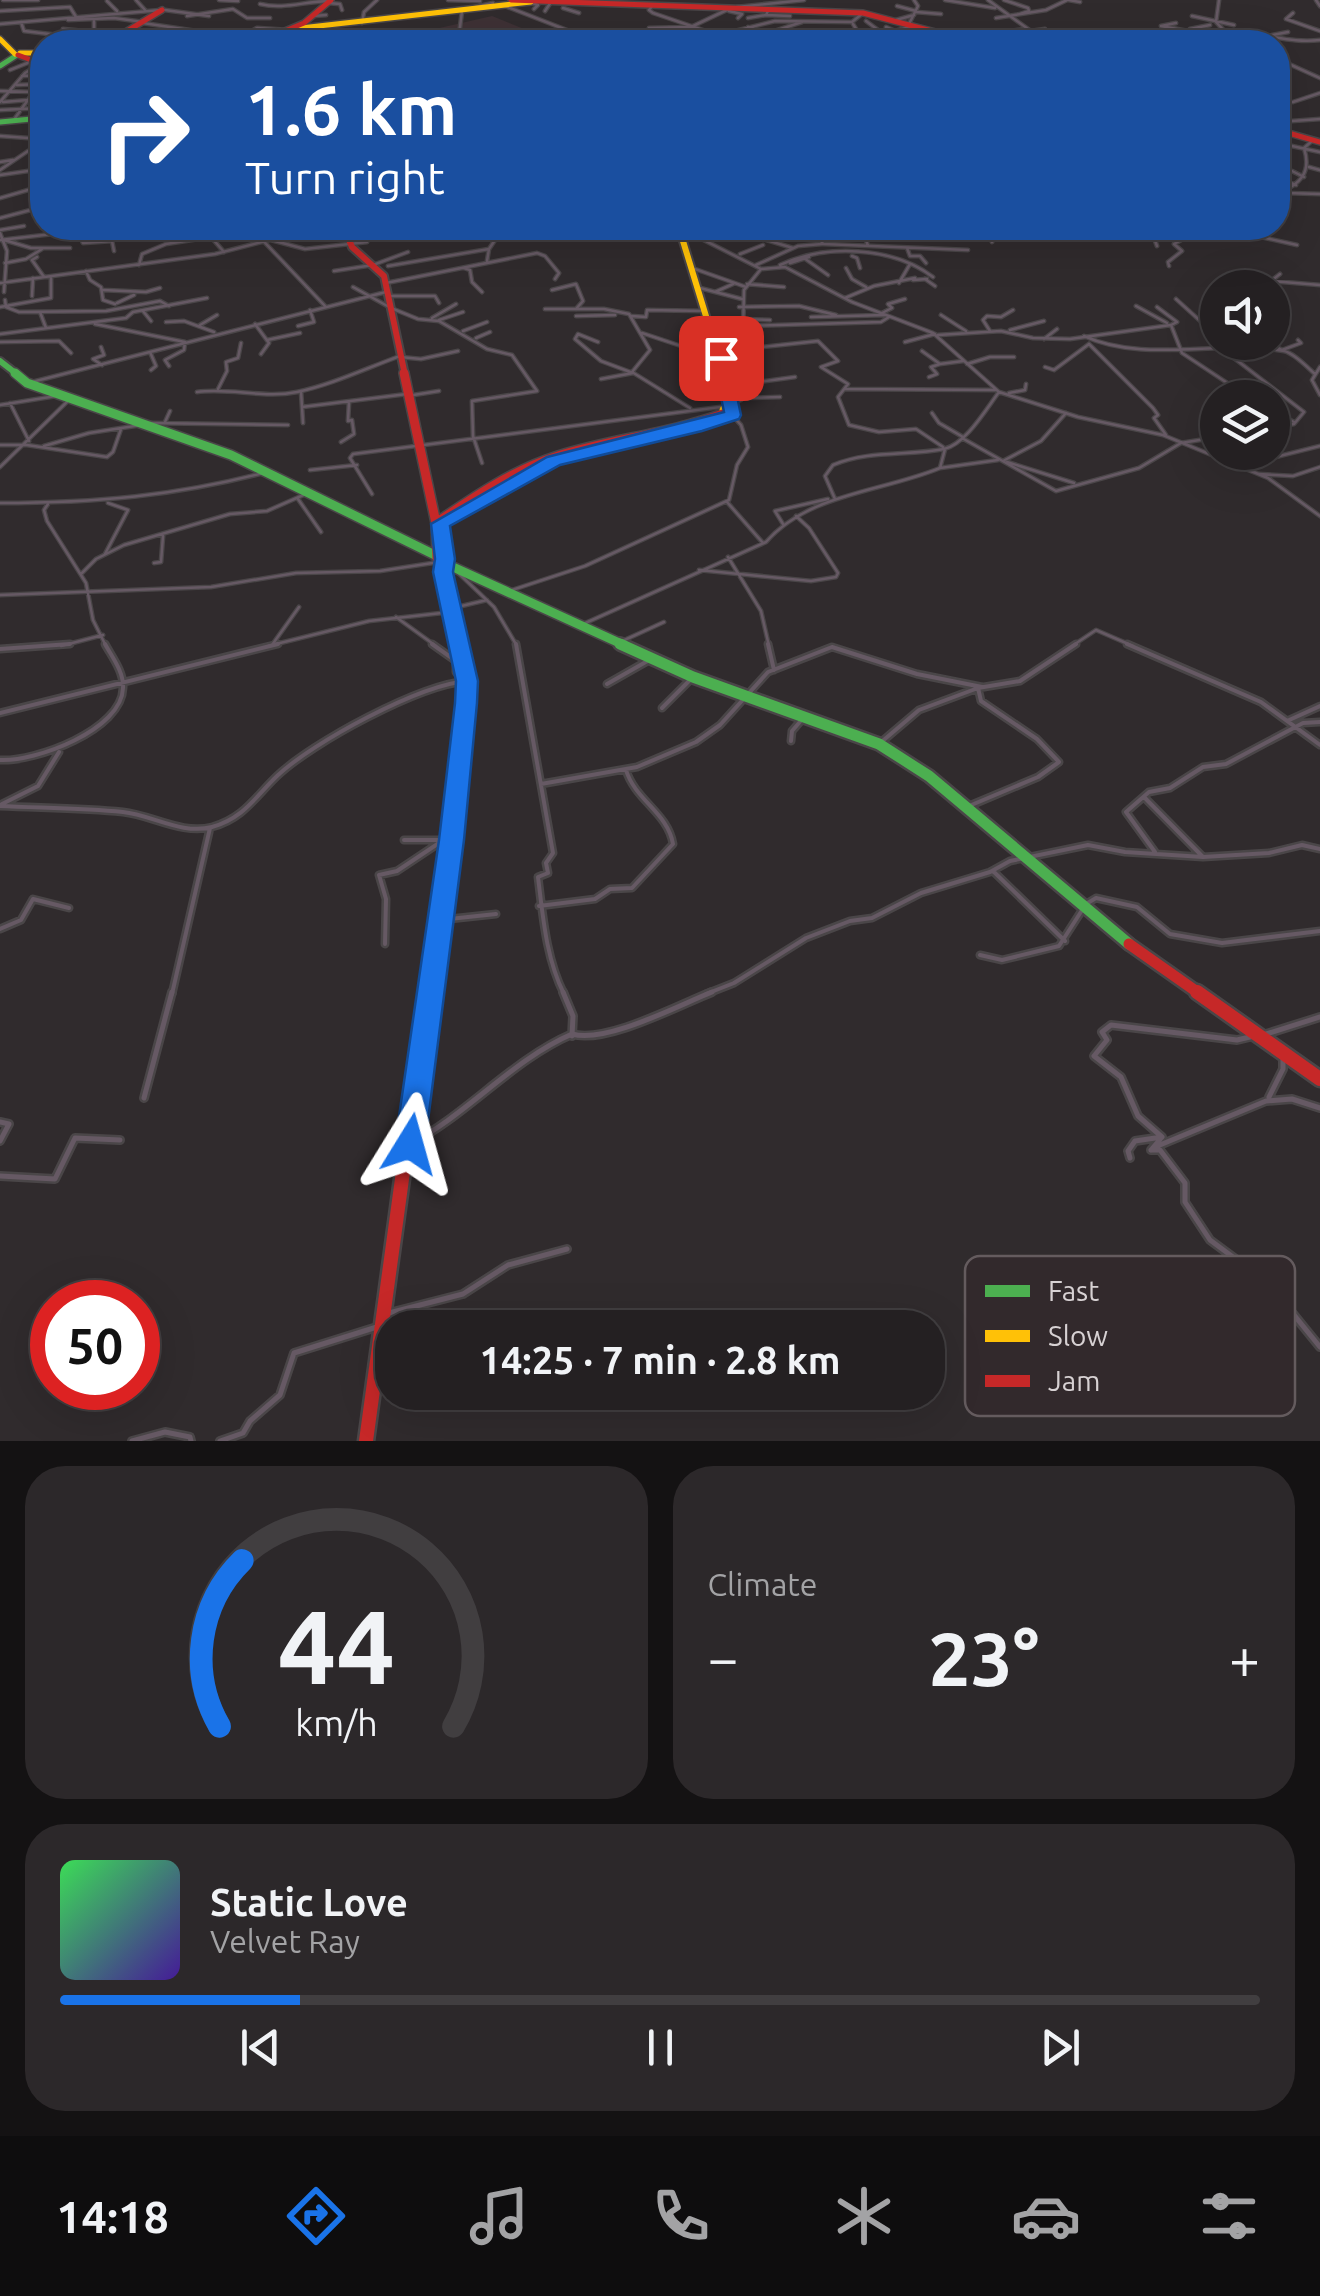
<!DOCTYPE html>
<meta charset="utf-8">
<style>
body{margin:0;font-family:Ubuntu,sans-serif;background:#2c282a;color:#f1f3f6;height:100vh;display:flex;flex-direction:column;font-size:38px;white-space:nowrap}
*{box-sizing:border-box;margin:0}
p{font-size:32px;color:#a3a3a5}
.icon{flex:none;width:55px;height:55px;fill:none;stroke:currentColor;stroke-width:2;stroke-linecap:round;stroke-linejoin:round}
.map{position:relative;height:1441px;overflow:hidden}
.details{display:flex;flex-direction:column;gap:25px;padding:25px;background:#141213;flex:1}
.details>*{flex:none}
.top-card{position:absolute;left:30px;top:30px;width:1260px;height:210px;border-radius:40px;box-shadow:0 10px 40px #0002,0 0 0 2px #413e40;background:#1a4fa0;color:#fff;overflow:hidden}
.buttons{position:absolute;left:1200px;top:270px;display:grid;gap:20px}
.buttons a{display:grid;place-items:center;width:90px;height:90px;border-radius:50%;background:#242022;box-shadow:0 10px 40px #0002,0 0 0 2px #413e40;font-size:50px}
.speed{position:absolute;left:30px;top:1280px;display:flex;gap:20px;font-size:50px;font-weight:700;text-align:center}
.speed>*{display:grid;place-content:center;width:130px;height:130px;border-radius:50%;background:#242022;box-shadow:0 10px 40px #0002,0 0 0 2px #413e40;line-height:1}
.speed .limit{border:15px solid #d22;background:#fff;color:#111}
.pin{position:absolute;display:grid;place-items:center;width:85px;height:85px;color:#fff;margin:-42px;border-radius:20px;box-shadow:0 5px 15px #0006}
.me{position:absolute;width:110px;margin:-55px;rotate:8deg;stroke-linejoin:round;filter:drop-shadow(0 0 8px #0008)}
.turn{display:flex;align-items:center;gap:35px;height:210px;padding:0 50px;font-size:45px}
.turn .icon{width:130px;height:130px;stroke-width:2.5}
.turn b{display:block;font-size:70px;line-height:85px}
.big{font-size:75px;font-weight:700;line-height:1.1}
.details .tile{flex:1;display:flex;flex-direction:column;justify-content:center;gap:15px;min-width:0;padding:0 35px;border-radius:40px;background:#2c282a}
.details .dial{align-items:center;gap:0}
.dial svg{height:260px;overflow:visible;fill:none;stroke:#413e40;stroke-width:7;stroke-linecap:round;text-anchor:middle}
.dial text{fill:#f1f3f6;stroke:none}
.song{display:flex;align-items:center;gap:30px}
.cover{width:120px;height:120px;border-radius:15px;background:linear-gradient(135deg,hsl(130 70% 55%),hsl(260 70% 35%))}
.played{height:10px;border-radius:5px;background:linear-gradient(90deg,#1a73e8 20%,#413e40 20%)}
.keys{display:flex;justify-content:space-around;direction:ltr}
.heat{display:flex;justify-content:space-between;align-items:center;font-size:55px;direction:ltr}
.details .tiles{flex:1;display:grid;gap:25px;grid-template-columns:1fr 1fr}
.tile:last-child{grid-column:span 2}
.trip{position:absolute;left:375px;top:1310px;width:570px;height:100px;border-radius:40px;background:#242022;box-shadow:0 10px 40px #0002,0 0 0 2px #413e40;font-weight:700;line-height:100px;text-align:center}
.tabs{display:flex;height:160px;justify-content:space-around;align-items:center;background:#0e0d0e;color:#a3a3a5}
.tabs .icon{width:70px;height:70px}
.tabs .selected{color:#1a73e8}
.tabs b{font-size:45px;color:#f1f3f6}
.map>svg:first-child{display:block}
</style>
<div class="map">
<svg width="1320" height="1441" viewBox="0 0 1320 1441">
<rect width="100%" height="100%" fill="#302b2d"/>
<!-- built -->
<path fill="#3e3135" d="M492 16 524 29 521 42H462L435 29Z"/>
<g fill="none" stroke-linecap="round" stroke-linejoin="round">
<defs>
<path id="street-far2" d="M3 0H38
M136 0 145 10
M219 0 238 1
M448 0 480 1 454 0
M945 0 995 8
M988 0 1046 42
M1004 0 1028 8 1029 11 1020 14
M1069 0 1080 2
M1219 0 1216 22 1229 36
M1316 0 1320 6
M107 1 117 11
M529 2 538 5 534 9
M328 3 340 4 342 10
M260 4C284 10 305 1 330 1
M653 5 649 10 653 13 738 42
M505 6 577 34
M897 6 916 11
M737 7 804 0
M471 8 493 3
M563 8 579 13
M769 9 766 15 790 16
M165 10 209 16
M0 11 70 7 76 17
M462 11 459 35 468 42
M545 11 551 2
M729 11 742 14 738 18
M916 12 941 14
M1293 13 1286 19 1320 31
M187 16 233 9 247 18H270
M313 16 326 15
M1192 16 1234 25
M748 18 766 15
M996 18 1046 10 1067 0
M94 19V28
M68 20 114 18 143 22
M896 20 914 15
M866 21 882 33
M21 22 24 31 108 41
M143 23 196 31
M362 23 364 12 377 0
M1176 23 1161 26 1235 40
M0 24 161 10
M853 24 858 32 876 42
M909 24 918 6 914 0
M748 27 767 34
M886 27 895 31 910 27
M649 28 691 27 731 8
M649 28 672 30
M63 29 94 32 85 36
M1190 29 1210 25
M130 31 182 36 183 42
M838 31 860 37 891 33
M1031 31 1045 29
M933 33 930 34 939 42
M582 34 593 42
M719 35 775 21 852 22 863 13
M1231 35C1262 30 1285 44 1320 40
M1268 36 1288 32
M962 37 1027 29
M233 42 257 28 288 30
M304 42 332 39
M322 42 341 38
M524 42 623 31 628 38
M618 42 628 38 643 42
M741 42 802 22
M899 42 906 32 901 29
M1278 59 1320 78
M10 70 30 62
M22 76 42 75
M17 85 42 84
M0 91 34 92
M0 102 25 73 40 64
M3 102 28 100
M1293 102 1320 93
M0 110 42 108
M13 121 42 80
M1278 122 1320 119
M0 136 42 139
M31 138 35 118
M1278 143 1320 152
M0 162 13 160
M1309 167 1320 170
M0 170 28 151 42 148
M1292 171 1304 177
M0 175 42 169
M1278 178 1296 185
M1286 193 1320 194
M1278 194C1300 184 1312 173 1304 148L1313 140
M0 198 42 186
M0 218 42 207
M251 228 325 306
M680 228 761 269 785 267 852 302 933 333 999 392 1078 417 1163 435 1268 478 1320 516
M726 228 793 248
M813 228 823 244 968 250
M862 228 868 246
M987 228 992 242
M1242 228 1248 234 1297 245
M0 230 24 226
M77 231 83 243 112 241 114 251
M0 233 7 251 4 292
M750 233 765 228
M702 237 725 228
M0 240 105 228
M4 240 31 248H70
M271 240 305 249 367 242
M1157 246 1154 238 1158 228
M907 248 910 256H920L926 263
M740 254 763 245
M852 256 857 258 860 268
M37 257 32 260 44 277
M804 258 828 275
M487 261 489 249 503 228
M5 263 26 259 42 249
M790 263 809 257
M139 265 142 254 166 244 211 237 224 252
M756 265 798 246 822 244
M780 265C825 244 892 246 933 277
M388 266 489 249
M1169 266 1168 262 1182 251 1174 244 1181 240 1180 228
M464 268 470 270 472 282 482 292
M846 268 852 279 866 287
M695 269 746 287
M86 271 90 280 101 287 103 300 115 304
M334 271 373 265 408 252
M925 279 935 286
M913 280 927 279
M1271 281 1320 285
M0 283 215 254 316 228
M386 283 537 253 545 256 559 273 555 279
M899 283 910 264
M747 284 784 287
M353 287 391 308 418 319 439 321 487 349 512 355 537 391 472 401 473 436 482 463
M700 288 742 299
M1262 288 1280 274
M103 290 146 292 160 288
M552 290 576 284 583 301 576 309
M715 292 733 284
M1208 293 1218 295
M32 296 33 278
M389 296H435L439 303
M845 298 874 286 915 278
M1176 299 1218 337
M5 300 6 307 19 312 106 311 160 301 169 306
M117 303 134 295
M1136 306 1167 323
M0 307 51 298V278
M739 307 799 306 836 315
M1157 307 1177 322 1171 325 1182 353 1250 398
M545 309H604L629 314 650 350 632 372 690 408
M143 311 151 321
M40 312 46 328
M882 313 892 308 888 304 905 299
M941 315 966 331
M576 316 615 315
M631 316 646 317 647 310 704 311
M811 317 885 315
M432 318 456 304
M739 319 770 320
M439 320 463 312
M166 322 184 321 214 332
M95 324 185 342 184 350 165 360 169 366
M255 324 269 343 261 354
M200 325 217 315
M298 326 314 322 310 310
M742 326 881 322 889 317
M1010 330 1044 321
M463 331 487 322
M990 331 983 320 987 316 1001 317 1013 310
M642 333 717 358
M0 334 126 318 133 312 207 298
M743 335 744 290 761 269
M938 335 1001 331 1033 338 1070 339 1171 325
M715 336 744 335 748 366 741 400 733 403
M1084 336C1145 364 1221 339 1284 351 1294 353 1307 367 1315 374
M476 338 490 332
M1044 339 1057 329
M267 340 300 333
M0 342 59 341 71 353
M598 342 578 334 575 339 601 361 633 373 601 379
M905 342 935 334
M1223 342 1230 355 1304 412 1294 424 1272 427
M1269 343 1282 350
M1089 344 1153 408 1158 415 1154 418 1166 435
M101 347 104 355 93 359 102 365
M744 349 818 341 838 361 821 367 848 384 838 397 849 425 879 432 916 429 943 447
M1282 350 1301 343 1298 340
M922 351 940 364 963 361
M150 352 156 366 151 370
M400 357 421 359 458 351
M967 364 990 357H1014
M1045 367 1054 370 1089 344
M1320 367 1312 380 1320 395
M929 377 937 374 931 367 940 364
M32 382 386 292
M744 384 795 377
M218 389 227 371 226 362 238 358 241 343
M845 389 995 390
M301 391 303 423
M197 392C229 387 263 399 297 392 331 385 367 368 400 356
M1009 393 1025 390 1026 384
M407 396 439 391
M742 398 780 397
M10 403 29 441
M0 405 56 396
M302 407 407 394
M1272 411 1294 422
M932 413 939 423 963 437
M165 422 170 411
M150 423 288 425
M962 438 1056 491 1139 468 1181 443 1218 437
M341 442 354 434 352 420 348 421 349 402
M0 445H27L107 457 113 452 121 429
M44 446 89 433 141 425
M1003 461 1041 441 1066 413
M1007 462 1074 483
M1239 466 1320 446
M0 467 71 398
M940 468 998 460
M310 470 357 465
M1259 474 1293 476 1320 467
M372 494 350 458 353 454 728 406
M298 499 321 532
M835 499 825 476 833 465C869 450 907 456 944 449 966 444 986 409 999 392
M727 502 763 543
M0 503C94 503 176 496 267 472
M48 504 44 510 47 521 86 583 93 620 106 646
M783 524 775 511 828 499
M105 554 128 510 108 503
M728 557 761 611 769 646
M154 563 161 562 163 536
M453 568 494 607 517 646
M699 570 811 581 836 577 838 573 809 528 796 516
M81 574 96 559 124 545 230 514 267 511 308 493
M509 591 585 566 729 500 737 465 748 447 741 425 732 415
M0 595 211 587 296 573 380 571 439 562
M453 608 487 600
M396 617 436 646
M581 625 766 542C809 493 882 492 940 468L945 449
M618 643 664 622
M272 645 299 607
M61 646 103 635
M268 646 369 621 451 612
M1072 646 1096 630 1133 646"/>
<path id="street-far1" d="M432 644 456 661V672L462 679
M516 644 553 853 546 863 548 873 538 877C543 917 546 958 564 994
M768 644 774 670
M1127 644 1261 702 1320 745
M0 649 70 644
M607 684 651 659
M662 708 693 677
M0 713 278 644
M1287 721 1320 706
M791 741 792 731 805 716
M879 744 919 710 978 688 1020 681 1076 644
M0 760C35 762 122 730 123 688 124 672 112 657 105 644
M541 784 637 767 696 742 720 725 768 672 832 647 917 674 982 687
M1144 797 1203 857
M2 804 38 786 59 752
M0 806C41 808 82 808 123 812 152 815 182 835 212 827 244 818 255 797 277 776 313 742 419 685 467 681
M969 806 1038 777 1059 762 1037 739 981 701 978 688
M404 840H442
M1155 852 1126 812 1149 792 1170 788 1203 767 1226 764 1303 723 1320 722
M994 872 1065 941
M539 906 595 899 610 889 632 888 673 844C668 813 635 800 626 770
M440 920 496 914
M0 929 21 920 33 899 69 908
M385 944 386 899 379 875 397 871 445 839
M980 955 1002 960 1059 946 1086 904 1096 898 1137 907 1170 934 1222 943 1320 931
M172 994 210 828
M706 994 734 983 806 938 850 921 872 918 921 893 990 872 1010 861 1088 845 1125 852 1203 857 1269 853 1302 845 1320 849"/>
<path id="street" d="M563 992 573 1016 572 1036
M1263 1035 1320 1017
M1269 1097 1283 1069V1057
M144 1098 172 992
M0 1122 9 1124 0 1141
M410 1144C468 1114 512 1060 572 1034 606 1044 679 1005 712 992
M1155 1147 1266 1101 1292 1099 1320 1108
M1151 1150 1162 1137 1138 1116 1121 1077 1094 1056 1107 1040 1102 1032 1111 1025 1237 1040 1254 1036
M1151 1150H1160L1185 1183V1202L1210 1240 1268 1283 1320 1347
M1130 1158 1128 1151 1135 1141 1162 1137
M0 1176 55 1179 75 1138 120 1140
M385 1314 463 1294 508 1265 567 1249
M132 1441 165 1432 190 1437 191 1441
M220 1441 243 1433 250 1421 280 1395 294 1353 380 1326"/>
<path id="fast-far4" d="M0 66 17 55
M0 122 42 118"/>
<path id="fast-far3" d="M0 361 18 375"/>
<path id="fast-far2" d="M15 373 27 383 231 455 439 557
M439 562 459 646
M442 562 626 646"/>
<path id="fast-far1" d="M620 644 693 677 879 744 929 776 1129 944
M427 994 464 732 467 681 458 644"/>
<path id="fast" d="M423 1026 428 992"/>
<path id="slow-far2" d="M292 29 531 2
M0 39 15 54
M20 53H42"/>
<path id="slow-far1" d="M679 228 724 375"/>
<path id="slow" d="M724 373 733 411
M724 410 734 413 726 416Z"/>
<path id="jam-far4" d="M511 0 863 13 974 42
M109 42 162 10
M259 42 304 23 331 0
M18 55 42 64
M1278 130 1320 142"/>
<path id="jam-far3" d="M344 228 352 247 384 276 405 375"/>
<path id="jam-far2" d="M404 373 436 523
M437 558 436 523C474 497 513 470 558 456 612 439 669 434 723 414"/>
<path id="jam-far1" d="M1129 944 1200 994"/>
<path id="jam" d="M1197 992 1320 1079
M366 1441 423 1026"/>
</defs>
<!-- street-far2 casing -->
<use href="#street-far2" stroke="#4a4648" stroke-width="5"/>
<!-- street-far1 casing -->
<use href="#street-far1" stroke="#4a4648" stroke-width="9"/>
<!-- street casing -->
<use href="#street" stroke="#4a4648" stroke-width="10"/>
<!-- fast-far4 casing -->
<use href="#fast-far4" stroke="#4a4648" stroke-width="8"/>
<!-- fast-far3 casing -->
<use href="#fast-far3" stroke="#4a4648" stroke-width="10"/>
<!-- fast-far2 casing -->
<use href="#fast-far2" stroke="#4a4648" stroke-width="12"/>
<!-- fast-far1 casing -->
<use href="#fast-far1" stroke="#4a4648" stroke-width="16"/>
<!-- fast casing -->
<use href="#fast" stroke="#4a4648" stroke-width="19"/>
<!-- slow-far2 casing -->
<use href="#slow-far2" stroke="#4a4648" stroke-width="8"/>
<!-- slow-far1 casing -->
<use href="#slow-far1" stroke="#4a4648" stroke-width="10"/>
<!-- slow casing -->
<use href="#slow" stroke="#4a4648" stroke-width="12"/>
<!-- jam-far4 casing -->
<use href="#jam-far4" stroke="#4a4648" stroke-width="8"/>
<!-- jam-far3 casing -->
<use href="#jam-far3" stroke="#4a4648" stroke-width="10"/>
<!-- jam-far2 casing -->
<use href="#jam-far2" stroke="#4a4648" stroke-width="12"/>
<!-- jam-far1 casing -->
<use href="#jam-far1" stroke="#4a4648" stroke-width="16"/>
<!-- jam casing -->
<use href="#jam" stroke="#4a4648" stroke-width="19"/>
<!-- street-far2 -->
<use href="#street-far2" stroke="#665964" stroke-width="2.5"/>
<!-- street-far1 -->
<use href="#street-far1" stroke="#665964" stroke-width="4"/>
<!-- street -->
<use href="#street" stroke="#665964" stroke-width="5"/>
<!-- fast-far4 -->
<use href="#fast-far4" stroke="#4caf50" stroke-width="5"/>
<!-- fast-far3 -->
<use href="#fast-far3" stroke="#4caf50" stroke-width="6"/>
<!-- fast-far2 -->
<use href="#fast-far2" stroke="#4caf50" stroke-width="9"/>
<!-- fast-far1 -->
<use href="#fast-far1" stroke="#4caf50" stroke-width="11"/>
<!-- fast -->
<use href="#fast" stroke="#4caf50" stroke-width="14"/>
<!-- slow-far2 -->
<use href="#slow-far2" stroke="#ffc107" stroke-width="5"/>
<!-- slow-far1 -->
<use href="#slow-far1" stroke="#ffc107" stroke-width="6"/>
<!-- slow -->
<use href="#slow" stroke="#ffc107" stroke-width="9"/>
<!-- jam-far4 -->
<use href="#jam-far4" stroke="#c62828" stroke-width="5"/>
<!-- jam-far3 -->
<use href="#jam-far3" stroke="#c62828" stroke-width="6"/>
<!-- jam-far2 -->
<use href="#jam-far2" stroke="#c62828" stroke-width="9"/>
<!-- jam-far1 -->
<use href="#jam-far1" stroke="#c62828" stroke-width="11"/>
<!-- jam -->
<use href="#jam" stroke="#c62828" stroke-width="14"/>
</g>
<!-- route -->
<path fill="#1a73e8" stroke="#114b97" stroke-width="2.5" d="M721 353 729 358 741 415 739 419 702 431 560 465 450 526 455 559 453 572 478 681 477 703 464 840 425 1144 421 1154 410 1158 399 1154 395 1144 439 840 455 703 456 681 433 572 435 559 431 524 547 457 724 412 713 358Z"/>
<!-- legend -->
<rect x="965" y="1256" width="330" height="160" rx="15" fill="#32292c" stroke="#645b5e" stroke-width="2.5"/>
<rect x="985" y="1285" width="45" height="12" fill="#4caf50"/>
<rect x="985" y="1330" width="45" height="12" fill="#ffc107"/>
<rect x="985" y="1375" width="45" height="12" fill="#c62828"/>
<g font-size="28" fill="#d7d1d3">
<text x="1048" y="1301">Fast</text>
<text x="1048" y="1346">Slow</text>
<text x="1048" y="1391">Jam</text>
</g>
</svg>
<div class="buttons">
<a><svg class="icon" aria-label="sound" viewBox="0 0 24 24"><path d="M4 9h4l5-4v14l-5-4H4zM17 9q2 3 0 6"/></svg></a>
<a><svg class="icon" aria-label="layers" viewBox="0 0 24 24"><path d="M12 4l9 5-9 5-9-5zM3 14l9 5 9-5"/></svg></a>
</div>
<div class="speed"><div class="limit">50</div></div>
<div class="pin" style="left:721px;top:358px;background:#d93025"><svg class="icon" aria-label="arrive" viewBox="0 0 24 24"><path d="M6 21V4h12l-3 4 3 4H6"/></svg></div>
<svg class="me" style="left:410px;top:1144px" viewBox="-20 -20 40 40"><path d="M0-17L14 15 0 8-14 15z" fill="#1a73e8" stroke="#fff" stroke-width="4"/></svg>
<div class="trip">14:25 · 7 min · 2.8 km</div>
<div class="top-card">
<div class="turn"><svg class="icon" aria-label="right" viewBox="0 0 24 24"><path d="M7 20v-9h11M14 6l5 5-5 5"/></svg><div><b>1.6 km</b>Turn right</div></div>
</div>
</div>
<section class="details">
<div class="tiles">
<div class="tile dial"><svg viewBox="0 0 100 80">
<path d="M14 69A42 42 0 1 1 86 69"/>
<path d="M14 69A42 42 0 0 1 21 18" stroke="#1a73e8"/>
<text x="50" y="56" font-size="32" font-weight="700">44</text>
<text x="50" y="72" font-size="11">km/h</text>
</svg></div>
<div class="tile"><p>Climate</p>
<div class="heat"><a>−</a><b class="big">23°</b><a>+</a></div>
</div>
<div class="tile">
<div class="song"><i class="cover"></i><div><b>Static Love</b><p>Velvet Ray</p></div></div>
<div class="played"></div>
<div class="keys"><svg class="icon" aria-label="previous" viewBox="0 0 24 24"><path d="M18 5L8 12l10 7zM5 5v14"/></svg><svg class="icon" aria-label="pause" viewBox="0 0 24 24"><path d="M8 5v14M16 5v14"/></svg><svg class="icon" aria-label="next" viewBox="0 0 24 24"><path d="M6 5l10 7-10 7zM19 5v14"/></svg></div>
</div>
</div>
</section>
<nav class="tabs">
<b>14:18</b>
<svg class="icon selected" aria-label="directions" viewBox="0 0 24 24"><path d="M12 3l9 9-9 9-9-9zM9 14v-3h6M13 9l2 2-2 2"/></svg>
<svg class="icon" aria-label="music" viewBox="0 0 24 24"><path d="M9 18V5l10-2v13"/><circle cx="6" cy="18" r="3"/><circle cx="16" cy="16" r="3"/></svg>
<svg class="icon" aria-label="phone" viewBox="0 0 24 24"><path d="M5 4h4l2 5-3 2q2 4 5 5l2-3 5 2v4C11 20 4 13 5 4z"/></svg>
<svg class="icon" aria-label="climate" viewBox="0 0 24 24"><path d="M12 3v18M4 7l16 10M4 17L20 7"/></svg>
<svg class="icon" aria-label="car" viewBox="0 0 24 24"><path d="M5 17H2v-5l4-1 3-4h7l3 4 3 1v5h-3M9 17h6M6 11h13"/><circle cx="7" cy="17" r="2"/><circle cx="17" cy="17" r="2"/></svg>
<svg class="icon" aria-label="filters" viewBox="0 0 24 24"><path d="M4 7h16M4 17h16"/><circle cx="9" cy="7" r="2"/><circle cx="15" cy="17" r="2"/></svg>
</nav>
